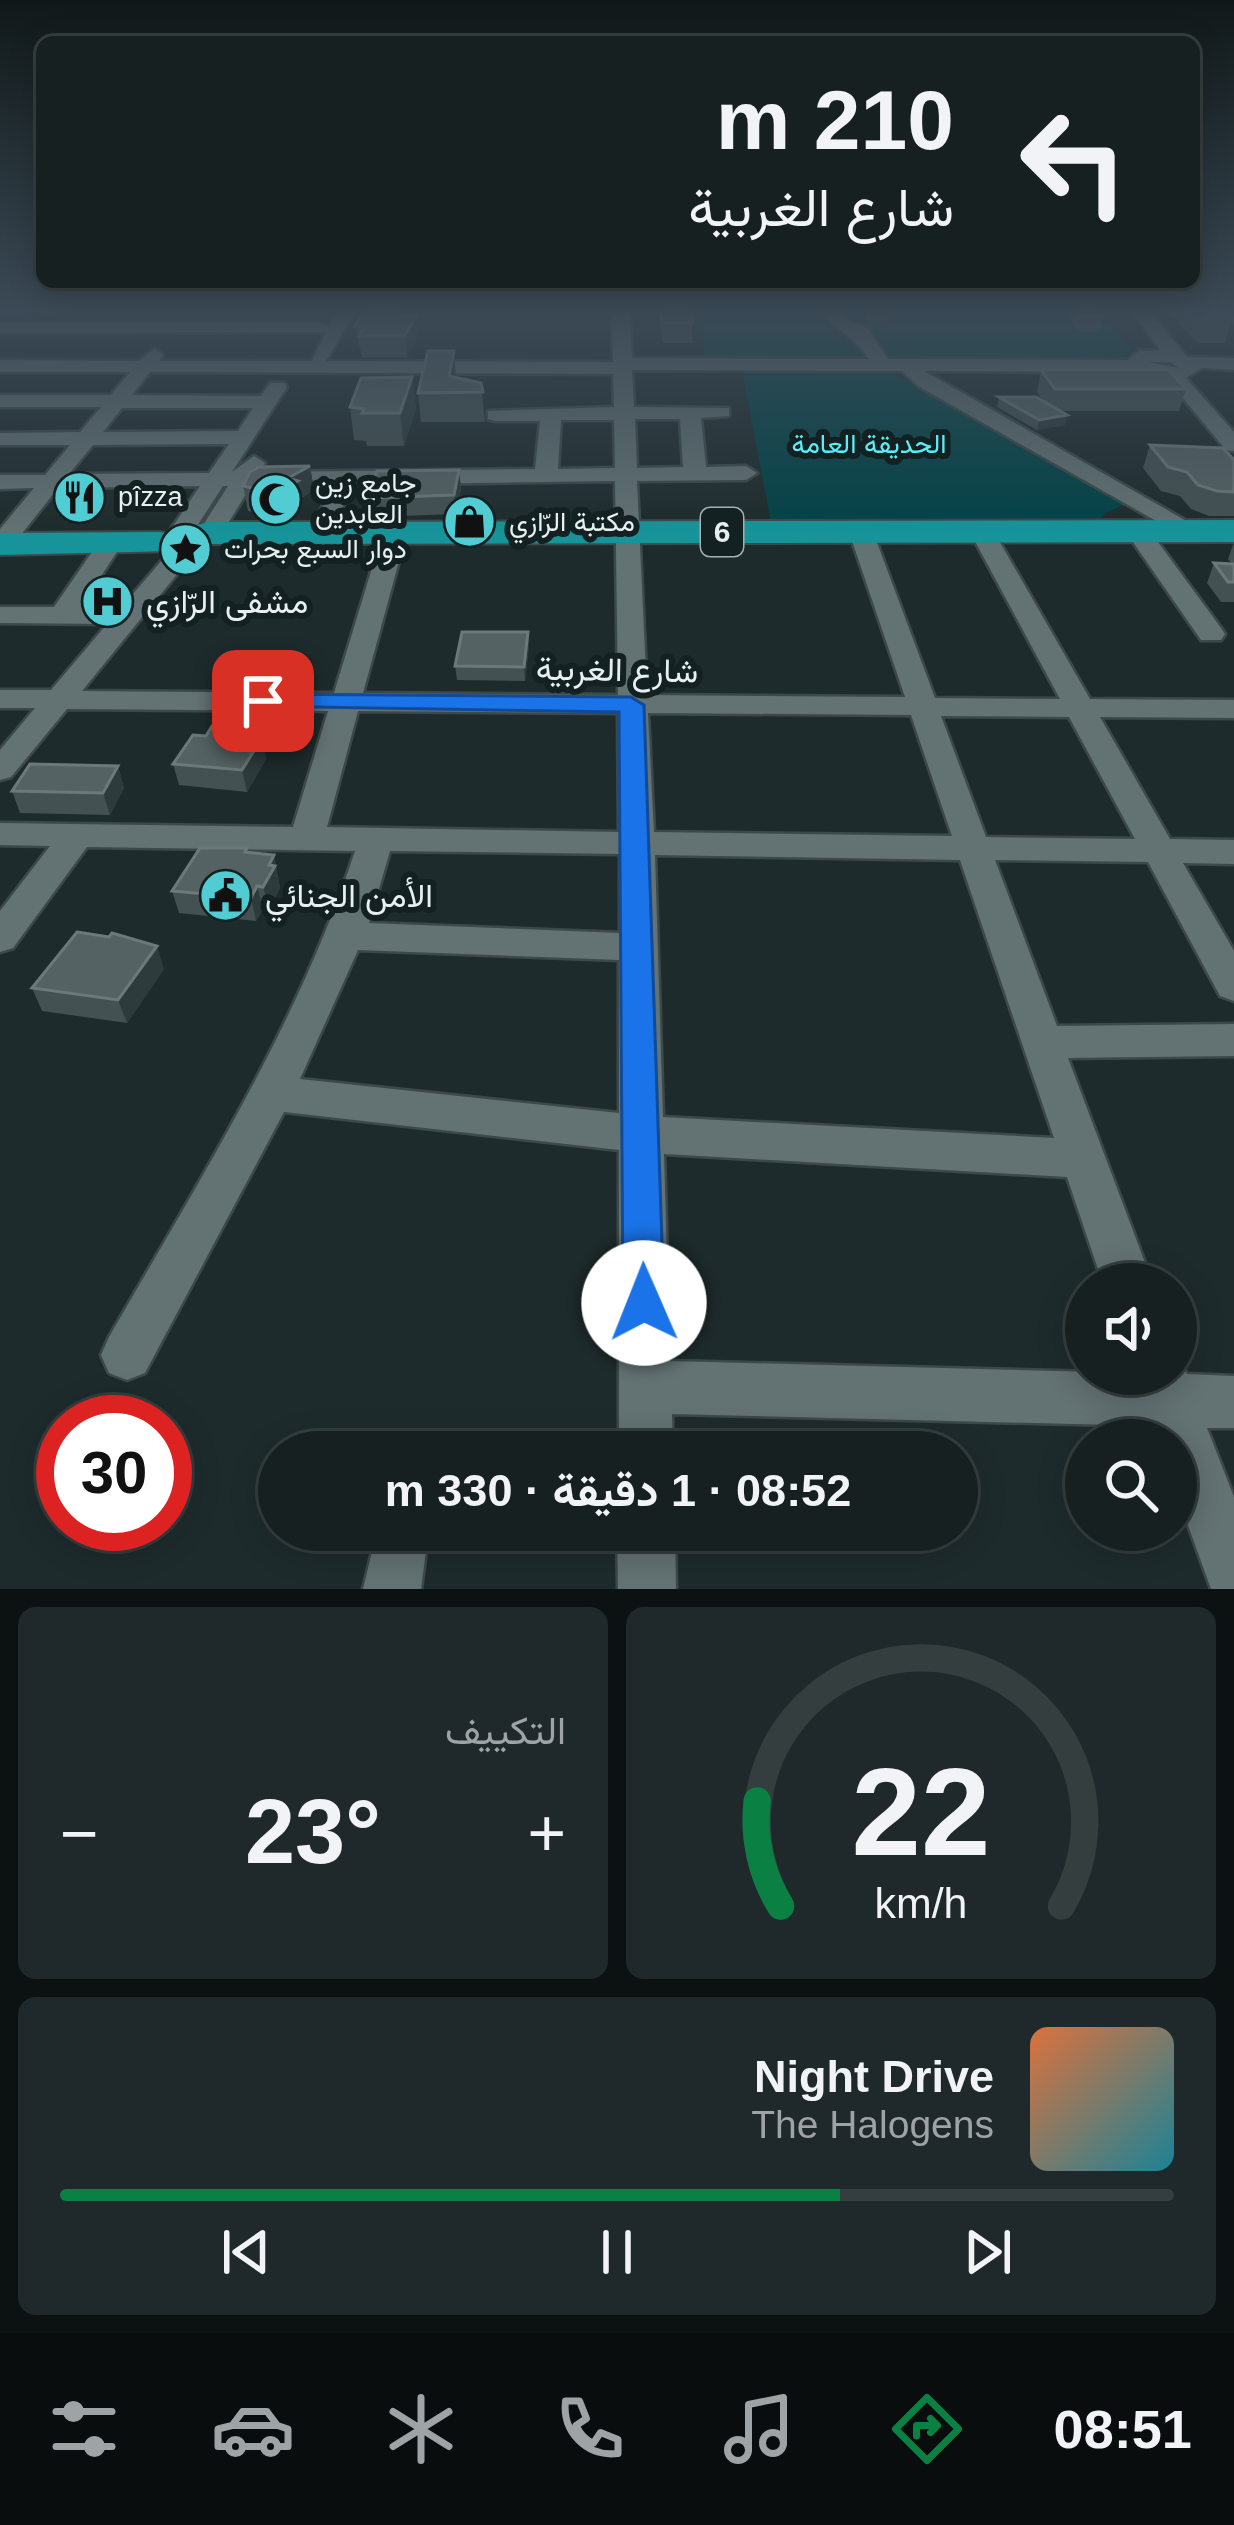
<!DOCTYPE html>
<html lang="ar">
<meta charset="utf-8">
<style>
body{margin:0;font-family:Arial,Vazirmatn,sans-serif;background:#1f282a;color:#f1f3f6;direction:rtl;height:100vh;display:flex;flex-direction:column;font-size:45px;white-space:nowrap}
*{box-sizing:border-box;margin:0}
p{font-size:39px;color:#9ea3a5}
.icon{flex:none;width:66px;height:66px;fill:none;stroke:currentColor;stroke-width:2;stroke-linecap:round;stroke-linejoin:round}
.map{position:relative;height:1589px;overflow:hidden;direction:ltr}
.details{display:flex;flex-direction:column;gap:18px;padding:18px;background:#0c1212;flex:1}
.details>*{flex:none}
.banner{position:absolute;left:36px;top:36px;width:1164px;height:252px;border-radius:18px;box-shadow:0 6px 30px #0003,0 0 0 3px #353e3f;direction:rtl;background:#162021;color:#f1f3f6;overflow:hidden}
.tools{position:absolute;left:1065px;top:1263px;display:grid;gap:24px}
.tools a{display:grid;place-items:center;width:132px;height:132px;border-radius:50%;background:#162021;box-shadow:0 6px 30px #0003,0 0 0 3px #353e3f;font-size:60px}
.speed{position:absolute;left:36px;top:1395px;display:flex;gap:24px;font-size:60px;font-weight:700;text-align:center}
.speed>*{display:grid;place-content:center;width:156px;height:156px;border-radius:50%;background:#162021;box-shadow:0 6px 30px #0003,0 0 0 3px #353e3f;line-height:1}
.speed .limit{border:18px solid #d22;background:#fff;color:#111}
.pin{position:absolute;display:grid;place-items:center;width:102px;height:102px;color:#fff;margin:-51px;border-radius:24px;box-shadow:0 6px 18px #0006}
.me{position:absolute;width:132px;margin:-66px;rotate:359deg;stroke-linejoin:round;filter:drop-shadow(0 0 9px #0008)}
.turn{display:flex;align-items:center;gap:42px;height:252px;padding:0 48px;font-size:54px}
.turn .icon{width:156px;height:156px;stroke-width:2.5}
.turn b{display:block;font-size:84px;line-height:102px}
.big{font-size:90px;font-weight:700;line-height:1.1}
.details .tile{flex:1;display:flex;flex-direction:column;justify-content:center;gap:18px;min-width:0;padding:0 42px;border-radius:18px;background:#1f282a}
.details .dial{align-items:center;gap:0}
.dial svg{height:312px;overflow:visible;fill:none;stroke:#353e3f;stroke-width:7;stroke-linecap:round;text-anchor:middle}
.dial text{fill:#f1f3f6;stroke:none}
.song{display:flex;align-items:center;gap:36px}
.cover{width:144px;height:144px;border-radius:18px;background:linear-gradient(135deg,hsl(20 70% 55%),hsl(190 70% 35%))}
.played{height:12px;border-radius:6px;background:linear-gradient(90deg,#0b8043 70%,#353e3f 70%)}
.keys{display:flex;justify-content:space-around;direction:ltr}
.heat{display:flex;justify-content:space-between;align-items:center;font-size:66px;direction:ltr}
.details .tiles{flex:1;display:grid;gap:18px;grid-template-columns:1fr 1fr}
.tile:last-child{grid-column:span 2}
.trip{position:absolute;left:258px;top:1431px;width:720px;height:120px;border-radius:60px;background:#162021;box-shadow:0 6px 30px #0003,0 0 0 3px #353e3f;font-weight:700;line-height:120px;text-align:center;direction:rtl}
.tab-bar{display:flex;height:192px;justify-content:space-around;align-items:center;background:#090d0d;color:#9ea3a5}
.tab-bar .icon{width:84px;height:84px}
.tab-bar .active{color:#0b8043}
.tab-bar b{font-size:54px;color:#f1f3f6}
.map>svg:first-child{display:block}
</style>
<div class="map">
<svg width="1234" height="1589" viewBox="0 0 1234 1589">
<rect width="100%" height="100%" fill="#1e2b2c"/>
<!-- green -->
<path fill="#014347" d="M699 311H1099L1132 351 1121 357 705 358Z
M879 370 895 374 1124 505 1105 513 1100 521 771 522 742 371Z"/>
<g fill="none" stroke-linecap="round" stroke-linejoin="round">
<defs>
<path id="minor" d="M338 311H355L326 361 613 362 612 311H630L632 358 869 359C853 333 835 333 824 311H841L845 319 868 329 888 359 1128 360 1139 351 1160 350 1132 311H1149L1187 357 1234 358V370L1202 368 1186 378 1234 432V451L1226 450 1168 380 1138 372 924 371 1197 527 1200 532 1188 539 918 386 902 371 632 370 634 407 729 408V416L701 418 706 467 746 466 757 473 746 480 637 481 647 695 905 697 849 532 861 525 873 532 935 698 1060 699 970 532 982 525 994 532 1090 699 1234 700V718L1100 717 1170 839 1234 840V864L1183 863 1234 951V1001L1220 996 1148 862 995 860 1057 1026 1234 1024V1056L1068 1058 1153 1284H1103L1067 1177 664 1154 670 1361 1176 1374V1354L1187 1374 1234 1376V1428H1207L1234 1497V1589H1211L1176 1492V1440H1158L1153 1426 672 1414 673 1452H619V1150L284 1112 145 1373 127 1380 109 1373 101 1355 109 1337C200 1179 298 1025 355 851L87 847 13 948 0 952V911L50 846 0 845V823L293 827 328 711 67 709 11 777 0 780V750L35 708H0V690H51L107 624 0 623V607H54L101 539H119L122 544 81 607 121 608 169 552H187L191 557 187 562 82 691 334 693 383 532 395 525 407 532 363 693 618 695 615 481 350 485 335 532 323 539 311 532 332 485 251 486 219 538 210 540 198 533 228 486H223L190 537 181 539 169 532 200 486 58 488 9 550 0 552V529L34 488 0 489V475H45L70 445H0V433L80 432 101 407H0V395H111L130 372H0V360L139 361 154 349 163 355 159 361H312L326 332 0 333V323H320L328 327ZM1148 362H1170L1179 368ZM150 372 613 374 614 407 488 411V419L495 421H540L535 469 260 472 265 463 254 456 232 472 287 387 284 383H270L261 396 132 395ZM122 408H253L238 431 103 432ZM635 419H680L683 467 637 468ZM561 420H614L615 468 558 469ZM229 444 209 473 69 474 93 445ZM358 711 618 713 619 832 327 827ZM648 713 911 715 952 836 654 832ZM941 716 1069 717 1135 839 986 837ZM390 851 620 854V933L369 923ZM655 855 960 860 1054 1138 663 1117ZM358 950 619 960V1113L300 1079Z
M1164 311 1234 313V323L1172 316Z
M1138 525 1147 527 1221 628 1225 634 1221 640H1201L1126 532Z
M416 1530 426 1551 421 1589H363L377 1531Z
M617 1530H675L676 1589H618Z"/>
<path id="highway" d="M1234 520V542L210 544 197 541 192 533 197 525 210 522Z
M160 532 173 535 178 543 173 551 0 555V533Z"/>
</defs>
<!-- minor casing -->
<use href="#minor" stroke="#3d4849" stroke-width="5"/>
<!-- highway casing -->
<use href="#highway" stroke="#3d4849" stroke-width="4"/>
<!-- minor -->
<use href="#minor" fill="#637273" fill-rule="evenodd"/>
<!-- highway -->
<use href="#highway" fill="#16949a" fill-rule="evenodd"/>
</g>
<!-- wall -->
<path fill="#435152" d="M659 311H692L693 343H662Z
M865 311H889L887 325 872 327 866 319Z
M1066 311H1100L1103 316 1099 332 1076 331Z
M1180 311H1231L1234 314 1225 343H1198L1177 321Z
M416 316 418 336 407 357H362L355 326Z
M1041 370 1186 389 1179 411H1061L1065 425 1037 430 997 407 999 397 1043 401 1037 392Z
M412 377 416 409 404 446H367L366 441 354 440 350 407Z
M456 378 481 383 485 422H421L418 393Z
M1150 445 1234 460V516H1209L1191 509 1180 496 1161 491 1143 468Z
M310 466 314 490 301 498 302 506 280 517 248 511 243 486Z
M459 470 461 488 456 514 371 517 368 498Z
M1234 542V602H1221L1207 583 1214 563 1232 564 1228 559Z
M528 632 529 646 525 681 457 680 455 666Z
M238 736 262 738 266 759 247 792 179 785 173 764Z
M118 766 124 788 110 815 20 813 12 791Z
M247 848 248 853 274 855 280 888 269 909H263L256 921 179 913 172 891Z
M164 969 127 1023 42 1011 32 988Z"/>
<!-- shaded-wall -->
<path fill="#2d3b3c" d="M889 311 887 325 872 327 874 312Z
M416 316 418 336 407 357 405 336Z
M454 351 456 379 449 376Z
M412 377 416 409 404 446 400 413Z
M1067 415 1065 425 1037 430 1039 420Z
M310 466 314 490 301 498 302 506 280 517 276 493 288 478Z
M459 470 461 488 456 514 454 495Z
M528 632 529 646 525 681 524 667Z
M262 738 266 759 247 792 242 770Z
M118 766 124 788 110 815 103 793Z
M274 855 280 888 269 909 263 887 269 865Z
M257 886 263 909 256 921 251 898Z
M157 946 164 969 127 1023 118 1000Z"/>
<!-- building -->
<path fill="#556263" stroke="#6c7879" stroke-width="3" d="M364 311H401L399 316H416L405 336H359L365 326H355Z
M661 311H692L693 323H662Z
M1077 311H1100L1103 316H1079Z
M1204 311H1231L1234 314H1207Z
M428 351H454L449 376 481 383 483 392 418 393Z
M1041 370H1168L1186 389H1055Z
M412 377 400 413H362L364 409 350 407 361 378Z
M999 397H1036L1067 415 1039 420Z
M1150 445 1223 448 1234 460V492L1217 491 1198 485 1187 472 1168 467Z
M310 466 288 478 298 481 276 493 243 486 250 472 259 467Z
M459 470 454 495 368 498 377 471Z
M1214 563 1234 564V582H1228Z
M462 632H528L524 667 455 666Z
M212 726 236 729 232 735 262 738 242 770 173 764 193 735 206 736Z
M30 764 118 766 103 793 12 791Z
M200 848H247L245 852 274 855 269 865 275 866 263 887 257 886 251 898 172 891Z
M77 932 109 937 112 933 157 946 118 1000 32 988Z"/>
<!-- sky -->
<linearGradient id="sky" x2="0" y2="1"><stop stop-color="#101818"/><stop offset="0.58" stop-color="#3b4a56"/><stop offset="1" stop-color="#3b4a56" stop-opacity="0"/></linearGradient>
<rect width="1234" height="534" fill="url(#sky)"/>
<!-- route -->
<path fill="#1a73e8" stroke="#114b97" stroke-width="3" d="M263 694 631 697 644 705 664 1303 658 1316 644 1322 629 1316 623 1303 619 712 254 706 250 701 254 696Z"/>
<!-- icons -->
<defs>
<symbol id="restaurant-disc" viewBox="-11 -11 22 22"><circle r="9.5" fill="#51ccd3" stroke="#142122"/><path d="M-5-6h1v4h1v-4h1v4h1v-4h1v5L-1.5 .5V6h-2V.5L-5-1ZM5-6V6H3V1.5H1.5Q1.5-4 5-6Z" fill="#111"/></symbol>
<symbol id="mosque-disc" viewBox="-11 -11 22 22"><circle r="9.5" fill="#51ccd3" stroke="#142122"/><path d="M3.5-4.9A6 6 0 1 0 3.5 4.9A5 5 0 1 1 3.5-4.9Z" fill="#111"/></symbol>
<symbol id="shop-disc" viewBox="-11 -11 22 22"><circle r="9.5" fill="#51ccd3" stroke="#142122"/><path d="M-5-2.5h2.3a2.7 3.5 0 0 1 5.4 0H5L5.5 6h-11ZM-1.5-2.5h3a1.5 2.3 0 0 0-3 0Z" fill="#111"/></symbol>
<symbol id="sight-disc" viewBox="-11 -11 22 22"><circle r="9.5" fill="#51ccd3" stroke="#142122"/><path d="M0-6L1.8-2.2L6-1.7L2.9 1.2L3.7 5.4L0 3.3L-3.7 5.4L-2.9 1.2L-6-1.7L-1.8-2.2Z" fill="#111"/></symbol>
<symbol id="hospital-disc" viewBox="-11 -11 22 22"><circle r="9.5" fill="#51ccd3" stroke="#142122"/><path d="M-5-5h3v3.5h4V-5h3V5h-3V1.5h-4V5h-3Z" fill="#111"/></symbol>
<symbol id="civic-disc" viewBox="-11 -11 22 22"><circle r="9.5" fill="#51ccd3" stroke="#142122"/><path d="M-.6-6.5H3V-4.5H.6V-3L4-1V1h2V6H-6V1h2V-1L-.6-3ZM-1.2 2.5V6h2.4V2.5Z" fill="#111"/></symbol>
</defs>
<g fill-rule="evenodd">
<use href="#restaurant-disc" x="50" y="468" width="59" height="59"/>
<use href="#mosque-disc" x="246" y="470" width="59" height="59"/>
<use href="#shop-disc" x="440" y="492" width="59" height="59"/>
<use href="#sight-disc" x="156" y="520" width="59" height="59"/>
<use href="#hospital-disc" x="78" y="572" width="59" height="59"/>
<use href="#civic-disc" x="196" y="866" width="59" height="59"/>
</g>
<g text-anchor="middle" stroke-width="12" stroke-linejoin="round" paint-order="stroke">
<!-- far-park labels -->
<g font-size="27" fill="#5cecf5" stroke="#142122">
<text x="869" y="453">الحديقة العامة</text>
</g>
<!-- far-poi labels -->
<g font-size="27" fill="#e7eff0" stroke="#142122" text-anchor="start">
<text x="315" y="492">جامع زين<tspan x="315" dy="31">العابدين</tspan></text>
<text x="118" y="506">pîzza</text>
<text x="509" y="531">مكتبة الرّازي</text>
<text x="224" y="558">دوار السبع بحرات</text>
</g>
<!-- shield labels -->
<rect fill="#142122" stroke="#a8b1b2" stroke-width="3" x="701" y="508" width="42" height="48" rx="9"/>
<g font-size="30" font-weight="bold" fill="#e7eff0">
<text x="722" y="542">6</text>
</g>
<!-- poi labels -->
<g font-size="33" fill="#e7eff0" stroke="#142122" text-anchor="start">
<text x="146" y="613">مشفى الرّازي</text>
<text x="265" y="907">الأمن الجنائي</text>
</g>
<!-- street labels -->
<g font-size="33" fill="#e7eff0" stroke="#142122">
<text transform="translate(617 669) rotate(1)" y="12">شارع الغربية</text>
</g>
</g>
</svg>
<div class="tools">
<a><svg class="icon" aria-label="sound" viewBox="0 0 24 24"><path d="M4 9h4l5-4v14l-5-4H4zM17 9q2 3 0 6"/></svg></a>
<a><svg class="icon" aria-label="search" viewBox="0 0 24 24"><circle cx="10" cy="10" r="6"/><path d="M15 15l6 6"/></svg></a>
</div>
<div class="speed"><div class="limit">30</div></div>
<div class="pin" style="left:263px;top:701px;background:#d93025"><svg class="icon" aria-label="arrive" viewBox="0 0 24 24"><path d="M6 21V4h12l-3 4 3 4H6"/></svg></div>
<svg class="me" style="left:644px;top:1303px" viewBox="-20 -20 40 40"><circle r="19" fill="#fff"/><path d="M0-13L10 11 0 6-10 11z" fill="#1a73e8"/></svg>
<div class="trip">08:52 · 1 دقيقة · 330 m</div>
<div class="banner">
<div class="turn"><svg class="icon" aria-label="left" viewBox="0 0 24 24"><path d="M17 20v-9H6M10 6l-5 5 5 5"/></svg><div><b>210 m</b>شارع الغربية</div></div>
</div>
</div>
<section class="details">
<div class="tiles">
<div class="tile dial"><svg viewBox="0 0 100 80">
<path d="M14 69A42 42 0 1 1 86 69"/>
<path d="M14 69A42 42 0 0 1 8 42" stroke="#0b8043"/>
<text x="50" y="56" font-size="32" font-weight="700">22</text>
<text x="50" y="72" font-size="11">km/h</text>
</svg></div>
<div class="tile"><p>التكييف</p>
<div class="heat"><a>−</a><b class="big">23°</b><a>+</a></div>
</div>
<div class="tile">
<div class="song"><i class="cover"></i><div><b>Night Drive</b><p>The Halogens</p></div></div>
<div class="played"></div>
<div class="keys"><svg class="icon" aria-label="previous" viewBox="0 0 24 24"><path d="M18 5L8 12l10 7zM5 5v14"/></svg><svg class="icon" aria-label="pause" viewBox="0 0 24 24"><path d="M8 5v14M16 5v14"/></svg><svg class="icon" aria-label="next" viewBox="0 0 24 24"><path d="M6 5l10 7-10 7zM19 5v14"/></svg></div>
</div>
</div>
</section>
<nav class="tab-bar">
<b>08:51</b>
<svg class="icon active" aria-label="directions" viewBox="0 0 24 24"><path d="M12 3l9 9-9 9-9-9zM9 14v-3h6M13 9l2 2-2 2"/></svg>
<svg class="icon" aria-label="music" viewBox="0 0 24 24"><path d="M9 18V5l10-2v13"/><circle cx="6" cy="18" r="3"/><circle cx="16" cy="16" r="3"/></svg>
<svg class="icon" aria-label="phone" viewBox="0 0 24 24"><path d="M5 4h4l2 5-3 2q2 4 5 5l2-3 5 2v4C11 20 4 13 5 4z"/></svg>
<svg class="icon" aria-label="climate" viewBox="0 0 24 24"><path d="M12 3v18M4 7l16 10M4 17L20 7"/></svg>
<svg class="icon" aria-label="car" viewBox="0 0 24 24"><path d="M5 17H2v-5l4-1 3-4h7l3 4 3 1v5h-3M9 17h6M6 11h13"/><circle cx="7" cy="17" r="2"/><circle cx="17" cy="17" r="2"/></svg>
<svg class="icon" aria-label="filters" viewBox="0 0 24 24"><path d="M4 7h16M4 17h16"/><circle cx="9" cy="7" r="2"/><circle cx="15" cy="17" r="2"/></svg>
</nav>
